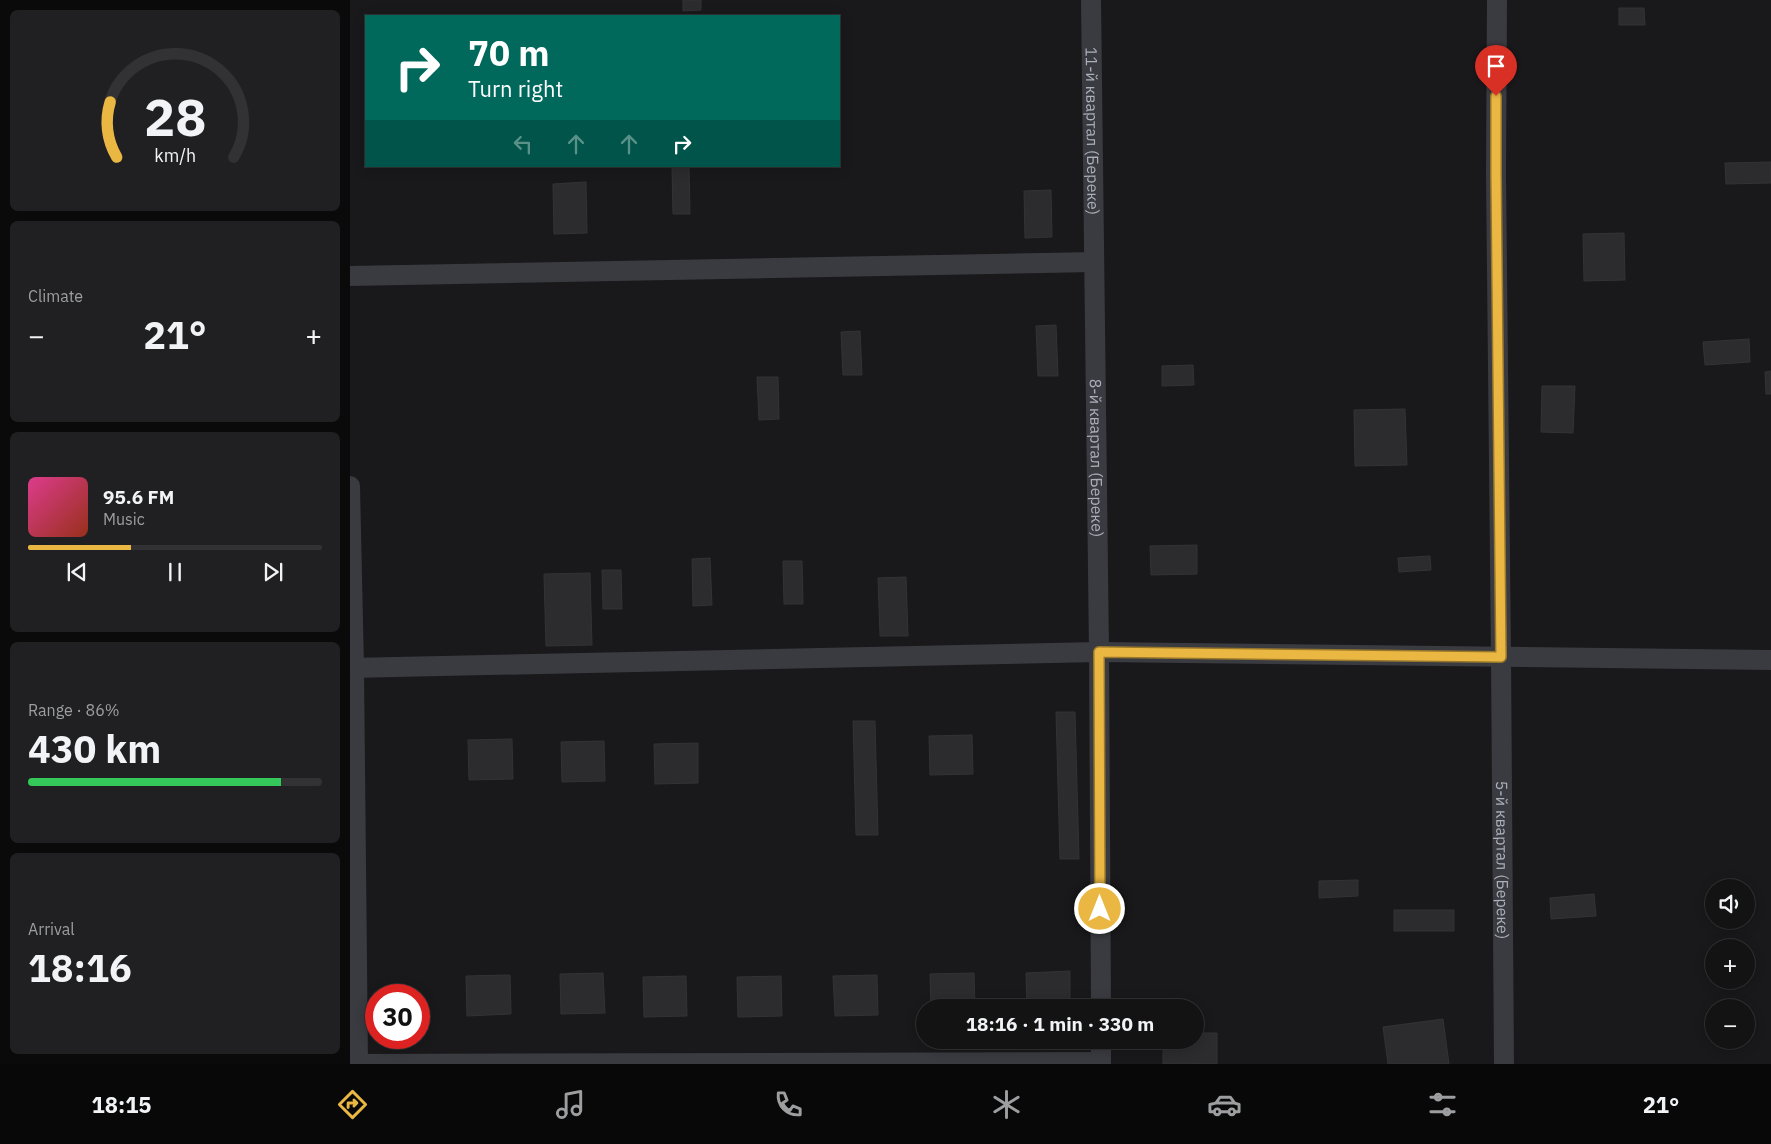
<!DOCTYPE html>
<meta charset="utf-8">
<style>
body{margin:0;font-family:"IBM Plex Sans",sans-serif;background:#202022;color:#f1f3f6;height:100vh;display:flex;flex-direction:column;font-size:19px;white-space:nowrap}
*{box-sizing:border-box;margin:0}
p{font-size:16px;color:#9d9ea0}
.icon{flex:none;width:28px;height:28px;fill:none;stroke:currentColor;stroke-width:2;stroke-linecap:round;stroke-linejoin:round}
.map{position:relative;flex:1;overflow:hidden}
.drawer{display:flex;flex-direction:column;gap:10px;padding:10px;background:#0a0a0b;width:350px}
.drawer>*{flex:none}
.banner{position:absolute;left:15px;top:15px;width:475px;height:152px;border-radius:0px;box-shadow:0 2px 12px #0003,0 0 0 1px #323234;background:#00695c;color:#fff;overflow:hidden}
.fabs{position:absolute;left:1355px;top:879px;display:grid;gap:10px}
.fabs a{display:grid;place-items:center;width:50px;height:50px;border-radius:50%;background:#131314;box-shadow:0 2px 12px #0003,0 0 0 1px #323234;font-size:25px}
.speed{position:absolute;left:15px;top:984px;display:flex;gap:10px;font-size:25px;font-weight:700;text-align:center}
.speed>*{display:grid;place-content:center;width:65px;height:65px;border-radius:50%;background:#131314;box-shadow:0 2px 12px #0003,0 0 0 1px #323234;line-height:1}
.speed .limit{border:8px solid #d22;background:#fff;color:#111}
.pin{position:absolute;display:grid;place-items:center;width:42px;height:42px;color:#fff;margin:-51px -21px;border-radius:50% 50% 50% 0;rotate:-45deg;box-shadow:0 0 5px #0007}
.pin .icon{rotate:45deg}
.me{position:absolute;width:55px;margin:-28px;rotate:0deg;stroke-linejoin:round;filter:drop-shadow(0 0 4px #0008)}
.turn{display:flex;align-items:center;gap:18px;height:105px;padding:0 20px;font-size:22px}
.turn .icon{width:65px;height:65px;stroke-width:2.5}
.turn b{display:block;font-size:35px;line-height:42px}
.lanes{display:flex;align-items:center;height:48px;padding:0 20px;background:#0003;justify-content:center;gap:25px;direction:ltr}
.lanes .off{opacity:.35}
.big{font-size:38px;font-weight:700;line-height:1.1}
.drawer .card{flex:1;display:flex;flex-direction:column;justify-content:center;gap:8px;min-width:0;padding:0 18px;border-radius:8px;background:#202022}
.drawer .dial{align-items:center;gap:0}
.dial svg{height:130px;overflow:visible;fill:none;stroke:#323234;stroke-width:7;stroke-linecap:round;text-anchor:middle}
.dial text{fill:#f1f3f6;stroke:none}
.song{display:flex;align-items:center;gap:15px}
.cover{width:60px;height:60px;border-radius:8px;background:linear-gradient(135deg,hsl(330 70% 55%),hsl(10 70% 35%))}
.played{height:5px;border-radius:2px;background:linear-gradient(90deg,#eab742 35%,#323234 35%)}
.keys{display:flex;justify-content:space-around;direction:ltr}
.heat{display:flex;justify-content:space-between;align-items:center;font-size:28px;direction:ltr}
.charge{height:8px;border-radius:4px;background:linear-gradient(90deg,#34c759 86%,#323234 0)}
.trip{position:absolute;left:566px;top:999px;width:288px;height:50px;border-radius:25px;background:#131314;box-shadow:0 2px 12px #0003,0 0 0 1px #323234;font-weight:700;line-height:50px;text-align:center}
.dock{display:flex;height:80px;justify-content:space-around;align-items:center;background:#080808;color:#9d9ea0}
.dock .icon{width:35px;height:35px}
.dock .selected{color:#eab742}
.dock b{font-size:22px;color:#f1f3f6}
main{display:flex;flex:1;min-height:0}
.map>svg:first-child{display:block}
</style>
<main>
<section class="drawer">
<div class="card dial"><svg viewBox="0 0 100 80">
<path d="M14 69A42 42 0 1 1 86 69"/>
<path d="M14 69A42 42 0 0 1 10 35" stroke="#eab742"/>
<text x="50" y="56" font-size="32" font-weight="700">28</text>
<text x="50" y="72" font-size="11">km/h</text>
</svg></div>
<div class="card"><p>Climate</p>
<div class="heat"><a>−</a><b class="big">21°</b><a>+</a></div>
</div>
<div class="card">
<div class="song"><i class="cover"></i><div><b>95.6 FM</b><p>Music</p></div></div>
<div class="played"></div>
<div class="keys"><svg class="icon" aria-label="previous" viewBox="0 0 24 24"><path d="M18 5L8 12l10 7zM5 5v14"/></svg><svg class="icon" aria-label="pause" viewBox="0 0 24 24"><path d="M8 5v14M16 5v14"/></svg><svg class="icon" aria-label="next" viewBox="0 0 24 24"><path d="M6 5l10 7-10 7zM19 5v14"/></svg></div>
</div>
<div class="card"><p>Range · 86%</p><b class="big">430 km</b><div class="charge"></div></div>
<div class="card"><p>Arrival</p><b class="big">18:16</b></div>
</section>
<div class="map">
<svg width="1421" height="1064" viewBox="0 0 1421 1064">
<rect width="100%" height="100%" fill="#19191b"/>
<!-- building -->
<path fill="#2c2c2f" stroke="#333337" d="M333 0H351V10L333 11Z
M1269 8H1294L1295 25H1269Z
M1421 162V183L1376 184 1375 163Z
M322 167H339L340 214H323Z
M236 182 237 233 204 234 203 184Z
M701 190 702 237 675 238 674 191Z
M1274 233 1275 280 1234 281 1233 234Z
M706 325 708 376H688L686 326Z
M510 331 512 375H493L491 332Z
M1399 339 1400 362 1355 365 1353 342Z
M843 365 844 385 812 386V366Z
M1421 371V394H1416L1415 372Z
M407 377H428L429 419 409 420Z
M1192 386H1225L1223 433 1191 432Z
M1055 409 1057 465 1005 466 1004 410Z
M847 545V574L801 575 800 546Z
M1080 556 1081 570 1049 572 1048 558Z
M360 558 362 605 343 606 342 559Z
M433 561H452L453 604H434Z
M252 570H271L272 609H253Z
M240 573 242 645 196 646 194 574Z
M556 577 558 636H530L528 578Z
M706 712H725L729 859H710Z
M503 721H525L528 835H506Z
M622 735 623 774 580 775 579 736Z
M162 739 163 779 119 780 118 740Z
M254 741 255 781 212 782 211 742Z
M348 743V783L305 784 304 744Z
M1008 880V896L969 898V881Z
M1244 894 1246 916 1201 919 1200 898Z
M1044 910H1104V931H1044Z
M720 971V1008H677L676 973Z
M253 973 255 1013 211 1014 210 974Z
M624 973 625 1008H581L580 974Z
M160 975 161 1014 117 1016 116 976Z
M527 975 528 1015 485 1016 483 976Z
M336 976 337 1016 294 1017 293 977Z
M431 976 432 1016 388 1017 387 977Z
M1093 1019 1099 1064H1038L1033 1027Z
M845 1033H867V1064H813V1040H845Z"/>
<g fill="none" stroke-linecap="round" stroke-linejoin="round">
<!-- minor -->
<g stroke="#3a3b40" stroke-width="20">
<path id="s1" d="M741 0 749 652 751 1008"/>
<path id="s2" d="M1147 0 1146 174 1151 657 1154 1064"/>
<path d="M0 276 744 262"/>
<path d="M0 486 4 667 8 1064"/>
<path d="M0 668 749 652 1421 660"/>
<path d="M751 1040V1064"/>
<path d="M8 1064 751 1062"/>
</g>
</g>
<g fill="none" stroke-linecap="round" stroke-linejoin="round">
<defs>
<path id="route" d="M750 909 749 652 1151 657 1146 174V96"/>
</defs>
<!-- route casing -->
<use href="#route" stroke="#98772b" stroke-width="12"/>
<!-- route -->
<use href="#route" stroke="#eab742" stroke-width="9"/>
</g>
<g text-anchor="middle" stroke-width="5" stroke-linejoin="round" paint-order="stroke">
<!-- street labels -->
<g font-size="16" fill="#acb0ba" stroke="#141416">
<text dy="6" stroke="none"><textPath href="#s1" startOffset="131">11-й квартал (Береке)</textPath></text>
<text dy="6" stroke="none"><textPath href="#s1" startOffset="458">8-й квартал (Береке)</textPath></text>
<text dy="6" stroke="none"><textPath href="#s2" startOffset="860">5-й квартал (Береке)</textPath></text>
</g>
</g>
</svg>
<div class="fabs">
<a><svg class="icon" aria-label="sound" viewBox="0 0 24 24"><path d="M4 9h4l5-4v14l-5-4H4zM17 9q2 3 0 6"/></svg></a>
<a>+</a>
<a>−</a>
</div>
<div class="speed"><div class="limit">30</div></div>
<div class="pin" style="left:1146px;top:96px;background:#d93025"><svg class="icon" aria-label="arrive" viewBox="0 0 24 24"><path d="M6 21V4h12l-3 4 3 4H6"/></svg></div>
<svg class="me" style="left:750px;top:909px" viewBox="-20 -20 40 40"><circle r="17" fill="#eab742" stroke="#fff" stroke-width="3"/><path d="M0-11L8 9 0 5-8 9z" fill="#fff"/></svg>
<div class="trip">18:16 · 1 min · 330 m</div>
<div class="banner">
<div class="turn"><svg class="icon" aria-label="right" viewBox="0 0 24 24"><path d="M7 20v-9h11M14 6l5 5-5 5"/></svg><div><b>70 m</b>Turn right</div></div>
<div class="lanes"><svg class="icon off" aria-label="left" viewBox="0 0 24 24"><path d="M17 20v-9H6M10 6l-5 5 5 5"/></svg><svg class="icon off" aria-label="ahead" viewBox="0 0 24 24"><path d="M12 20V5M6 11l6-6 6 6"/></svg><svg class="icon off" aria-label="ahead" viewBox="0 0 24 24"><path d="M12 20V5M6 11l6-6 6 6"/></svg><svg class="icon" aria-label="right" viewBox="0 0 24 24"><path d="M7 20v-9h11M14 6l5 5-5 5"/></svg></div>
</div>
</div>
</main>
<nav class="dock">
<b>18:15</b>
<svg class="icon selected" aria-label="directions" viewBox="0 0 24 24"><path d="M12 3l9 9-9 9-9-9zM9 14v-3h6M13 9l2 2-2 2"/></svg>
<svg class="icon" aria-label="music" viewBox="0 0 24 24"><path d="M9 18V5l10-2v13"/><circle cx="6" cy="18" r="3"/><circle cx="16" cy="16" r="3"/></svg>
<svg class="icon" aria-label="phone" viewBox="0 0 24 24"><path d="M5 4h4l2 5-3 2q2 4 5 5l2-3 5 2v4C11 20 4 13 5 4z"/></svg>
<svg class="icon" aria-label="climate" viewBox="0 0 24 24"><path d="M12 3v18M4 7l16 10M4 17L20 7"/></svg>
<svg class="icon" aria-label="car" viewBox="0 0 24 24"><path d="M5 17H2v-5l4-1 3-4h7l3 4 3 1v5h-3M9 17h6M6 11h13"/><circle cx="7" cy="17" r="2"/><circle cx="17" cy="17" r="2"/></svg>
<svg class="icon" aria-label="filters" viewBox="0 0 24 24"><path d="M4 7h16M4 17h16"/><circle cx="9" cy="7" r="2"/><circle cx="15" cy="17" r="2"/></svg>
<b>21°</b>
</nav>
